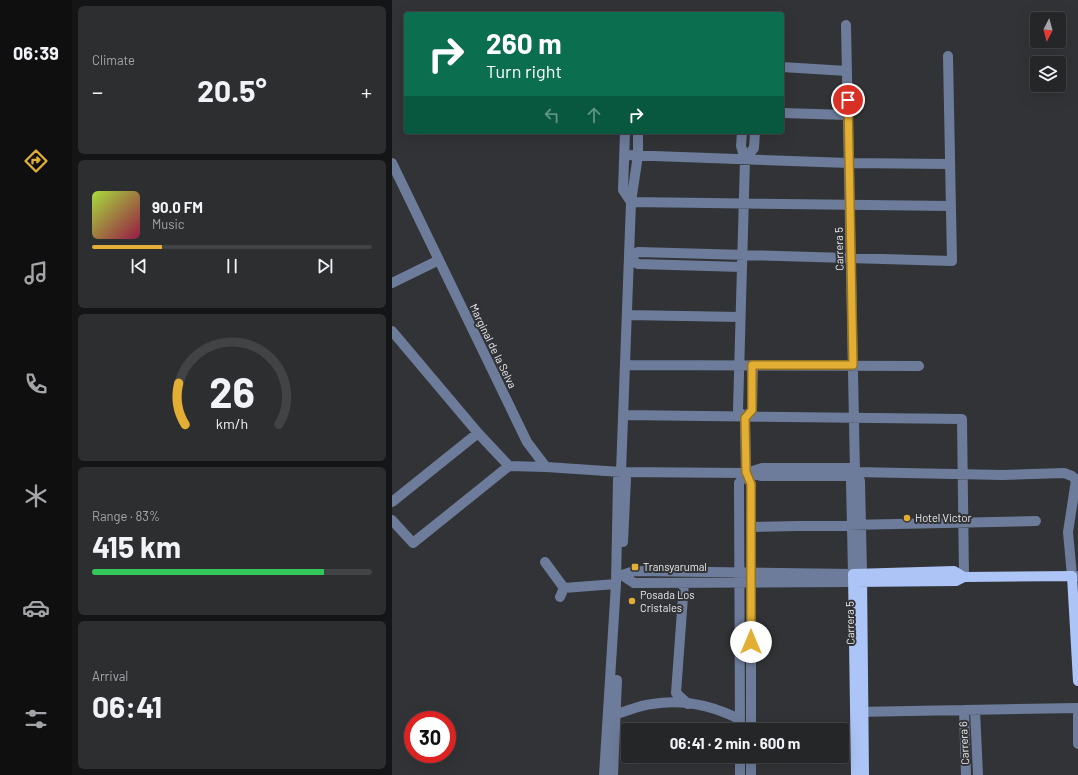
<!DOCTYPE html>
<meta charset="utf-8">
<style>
body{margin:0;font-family:Barlow,sans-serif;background:#2d2e30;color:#f1f3f6;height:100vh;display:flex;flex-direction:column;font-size:15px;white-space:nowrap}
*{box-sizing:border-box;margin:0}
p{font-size:13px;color:#a3a5a8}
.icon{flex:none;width:22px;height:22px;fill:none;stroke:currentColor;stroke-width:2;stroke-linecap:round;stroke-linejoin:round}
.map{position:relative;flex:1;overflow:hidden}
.side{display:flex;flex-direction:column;gap:6px;padding:6px;background:#141516;width:320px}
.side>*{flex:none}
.top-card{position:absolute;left:12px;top:12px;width:380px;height:122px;border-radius:4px;box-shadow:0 4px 16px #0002,0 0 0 1px #424345;background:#0b6e4f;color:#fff;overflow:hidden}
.needle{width:26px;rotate:186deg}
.buttons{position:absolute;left:638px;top:12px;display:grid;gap:8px}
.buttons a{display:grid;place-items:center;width:36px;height:36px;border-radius:4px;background:#252628;box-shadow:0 4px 16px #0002,0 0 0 1px #424345;font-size:20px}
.speed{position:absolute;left:12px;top:711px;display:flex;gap:8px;font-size:20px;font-weight:700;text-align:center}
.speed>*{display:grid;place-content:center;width:52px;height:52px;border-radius:50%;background:#252628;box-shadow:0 4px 16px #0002,0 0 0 1px #424345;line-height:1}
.speed .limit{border:6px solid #d22;background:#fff;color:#111}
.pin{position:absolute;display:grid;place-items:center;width:34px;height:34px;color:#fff;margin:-17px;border:2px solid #fff;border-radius:50%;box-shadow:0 1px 4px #0007}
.me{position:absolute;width:44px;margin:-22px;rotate:0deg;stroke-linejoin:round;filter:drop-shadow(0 0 3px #0008)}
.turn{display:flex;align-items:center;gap:14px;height:84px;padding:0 16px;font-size:18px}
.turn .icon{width:52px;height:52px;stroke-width:2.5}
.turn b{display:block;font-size:28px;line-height:34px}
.lanes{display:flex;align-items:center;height:38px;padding:0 16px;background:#0003;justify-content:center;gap:20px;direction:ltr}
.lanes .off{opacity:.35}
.big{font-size:30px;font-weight:700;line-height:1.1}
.side .tile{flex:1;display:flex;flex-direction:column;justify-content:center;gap:6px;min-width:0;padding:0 14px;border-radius:6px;background:#2d2e30}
.side .dial{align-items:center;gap:0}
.dial svg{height:104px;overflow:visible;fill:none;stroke:#424345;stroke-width:7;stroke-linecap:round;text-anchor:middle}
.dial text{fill:#f1f3f6;stroke:none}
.song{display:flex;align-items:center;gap:12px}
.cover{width:48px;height:48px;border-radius:6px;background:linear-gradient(135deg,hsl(80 70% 55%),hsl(340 70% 35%))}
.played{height:4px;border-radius:2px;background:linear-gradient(90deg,#e2af34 25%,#424345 25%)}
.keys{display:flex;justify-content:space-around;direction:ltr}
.heat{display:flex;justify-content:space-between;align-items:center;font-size:22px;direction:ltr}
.charge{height:6px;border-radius:3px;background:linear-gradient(90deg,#34c759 83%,#424345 0)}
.trip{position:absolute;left:229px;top:723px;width:228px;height:40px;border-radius:4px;background:#252628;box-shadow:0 4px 16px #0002,0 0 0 1px #424345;font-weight:700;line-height:40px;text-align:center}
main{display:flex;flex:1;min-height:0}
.tab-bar{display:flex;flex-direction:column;width:72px;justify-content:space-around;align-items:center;background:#0f0f10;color:#a3a5a8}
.tab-bar .icon{width:28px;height:28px}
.tab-bar .current{color:#e2af34}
.tab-bar b{font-size:18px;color:#f1f3f6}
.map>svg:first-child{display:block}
</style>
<main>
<nav class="tab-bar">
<b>06:39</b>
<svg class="icon current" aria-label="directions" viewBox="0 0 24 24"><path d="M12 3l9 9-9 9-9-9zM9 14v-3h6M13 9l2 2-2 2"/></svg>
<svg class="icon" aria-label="music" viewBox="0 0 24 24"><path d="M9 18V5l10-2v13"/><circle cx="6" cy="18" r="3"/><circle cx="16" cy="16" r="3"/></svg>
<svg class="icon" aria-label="phone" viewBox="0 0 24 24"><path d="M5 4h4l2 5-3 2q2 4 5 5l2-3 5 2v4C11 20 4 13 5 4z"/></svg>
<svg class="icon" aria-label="climate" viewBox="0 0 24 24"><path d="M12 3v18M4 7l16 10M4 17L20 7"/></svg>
<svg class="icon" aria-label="car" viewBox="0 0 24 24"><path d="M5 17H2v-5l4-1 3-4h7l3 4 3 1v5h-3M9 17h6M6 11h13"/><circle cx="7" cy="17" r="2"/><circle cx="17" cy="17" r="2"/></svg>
<svg class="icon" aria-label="filters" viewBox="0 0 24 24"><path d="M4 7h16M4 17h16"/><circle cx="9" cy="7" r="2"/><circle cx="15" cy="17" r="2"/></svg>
</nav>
<section class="side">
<div class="tile"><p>Climate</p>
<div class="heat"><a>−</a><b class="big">20.5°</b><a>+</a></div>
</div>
<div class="tile">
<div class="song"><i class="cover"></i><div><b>90.0 FM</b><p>Music</p></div></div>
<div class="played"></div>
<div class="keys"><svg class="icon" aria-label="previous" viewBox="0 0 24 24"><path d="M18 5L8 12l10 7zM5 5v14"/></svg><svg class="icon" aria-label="pause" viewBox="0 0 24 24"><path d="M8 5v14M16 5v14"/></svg><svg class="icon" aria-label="next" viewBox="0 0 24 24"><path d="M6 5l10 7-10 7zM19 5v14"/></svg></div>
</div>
<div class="tile dial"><svg viewBox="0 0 100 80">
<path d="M14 69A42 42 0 1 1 86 69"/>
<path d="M14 69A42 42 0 0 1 9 37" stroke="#e2af34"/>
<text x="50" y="56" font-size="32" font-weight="700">26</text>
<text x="50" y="72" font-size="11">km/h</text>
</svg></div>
<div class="tile"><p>Range · 83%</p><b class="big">415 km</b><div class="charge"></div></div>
<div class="tile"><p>Arrival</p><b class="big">06:41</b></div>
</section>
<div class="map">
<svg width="686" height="775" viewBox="0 0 686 775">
<rect width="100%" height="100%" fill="#313336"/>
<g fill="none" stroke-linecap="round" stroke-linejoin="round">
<!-- minor -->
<path stroke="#6d7c9a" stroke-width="10" d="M390 67 455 71
M390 113 456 115
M233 132 231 190 239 202 246 155V132
M350 132 349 146 353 159 362 148 363 132
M234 155 457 163 558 164
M353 159 346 410 353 418 360 410 361 365
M0 163 135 442 154 467 229 472 354 473 370 476H456L463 472
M350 267 246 264 237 258 246 252 560 261 556 56
M0 283 47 260
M235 315 348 317
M0 331 86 433 117 466 154 467
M233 365 527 366
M231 415 570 419 572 577
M353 418 354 473 359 484V730
M229 472 234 479 231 542
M463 472 468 481 470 573
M686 479 684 480 676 532 680 576H686
M0 502 86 433
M0 520 21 543 117 466
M359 527 644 521
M153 562 172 588
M224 575H230L242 571 461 574 459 482 463 472 454 25
M230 575 242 583 461 582
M292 583 284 693 296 704
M168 597 172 588 224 584
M572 710 574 775
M583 710 586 775
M464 712 686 708
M224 714C236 711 248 705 260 704 290 699 321 706 347 719
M686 715V744
M348 730 347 483 354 473 370 468H457L463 472 611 475 672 473 680 476 684 480
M348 756V775
M212 775 224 584 226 479 229 472 239 202 559 206
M221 775 225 680
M359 775V756"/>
<!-- major -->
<path stroke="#adc5f6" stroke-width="10" d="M470 575 472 775
M461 582 564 581 572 577 680 576 686 681
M464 775 461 574 562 571 572 577"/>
</g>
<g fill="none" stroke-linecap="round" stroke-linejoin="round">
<defs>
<path id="route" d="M359 642V484L354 472 353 418 360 410V365H461L456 100"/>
</defs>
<!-- route casing -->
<use href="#route" stroke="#937222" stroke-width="10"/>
<!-- route -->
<use href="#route" stroke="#e2af34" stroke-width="7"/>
</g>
<!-- markers -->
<g fill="#e2af34" stroke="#313336" stroke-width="1.5">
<circle cx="515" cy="518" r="4"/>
<rect x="239" y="563" width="8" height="8" rx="2"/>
<circle cx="240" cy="601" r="4"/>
</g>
<g text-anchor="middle" stroke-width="4" stroke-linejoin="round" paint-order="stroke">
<!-- street labels -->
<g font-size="11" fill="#eaebed" stroke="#313336">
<text transform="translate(447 249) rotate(-91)" y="4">Carrera 5</text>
<text transform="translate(101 346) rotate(64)" y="4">Marginal de la Selva</text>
<text transform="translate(458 623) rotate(-91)" y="4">Carrera 5</text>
<text transform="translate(572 743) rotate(-93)" y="4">Carrera 6</text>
</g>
<!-- poi labels -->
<g font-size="11" fill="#eaebed" stroke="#313336" text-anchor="start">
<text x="523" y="522">Hotel Victor</text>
<text x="251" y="571">Transyarumal</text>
<text x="248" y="599">Posada Los<tspan x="248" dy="13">Cristales</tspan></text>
</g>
</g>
</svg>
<div class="buttons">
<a><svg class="needle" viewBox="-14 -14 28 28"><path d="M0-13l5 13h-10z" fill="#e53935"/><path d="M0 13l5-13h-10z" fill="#a3a5a8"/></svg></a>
<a><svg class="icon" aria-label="layers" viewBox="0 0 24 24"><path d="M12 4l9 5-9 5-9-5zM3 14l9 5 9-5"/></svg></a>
</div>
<div class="speed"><div class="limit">30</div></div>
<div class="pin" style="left:456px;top:100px;background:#d93025"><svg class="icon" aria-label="arrive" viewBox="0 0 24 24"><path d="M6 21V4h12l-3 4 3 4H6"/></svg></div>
<svg class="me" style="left:359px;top:642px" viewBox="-20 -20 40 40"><circle r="19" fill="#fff"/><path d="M0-13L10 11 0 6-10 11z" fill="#e2af34"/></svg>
<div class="trip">06:41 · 2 min · 600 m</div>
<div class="top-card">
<div class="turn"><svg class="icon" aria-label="right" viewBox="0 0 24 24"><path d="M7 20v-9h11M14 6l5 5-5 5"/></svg><div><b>260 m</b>Turn right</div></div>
<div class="lanes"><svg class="icon off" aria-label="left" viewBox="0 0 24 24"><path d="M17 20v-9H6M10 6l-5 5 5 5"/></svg><svg class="icon off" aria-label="ahead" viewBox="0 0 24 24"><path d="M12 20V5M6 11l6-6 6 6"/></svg><svg class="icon" aria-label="right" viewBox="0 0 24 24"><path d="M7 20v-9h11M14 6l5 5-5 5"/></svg></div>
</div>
</div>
</main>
